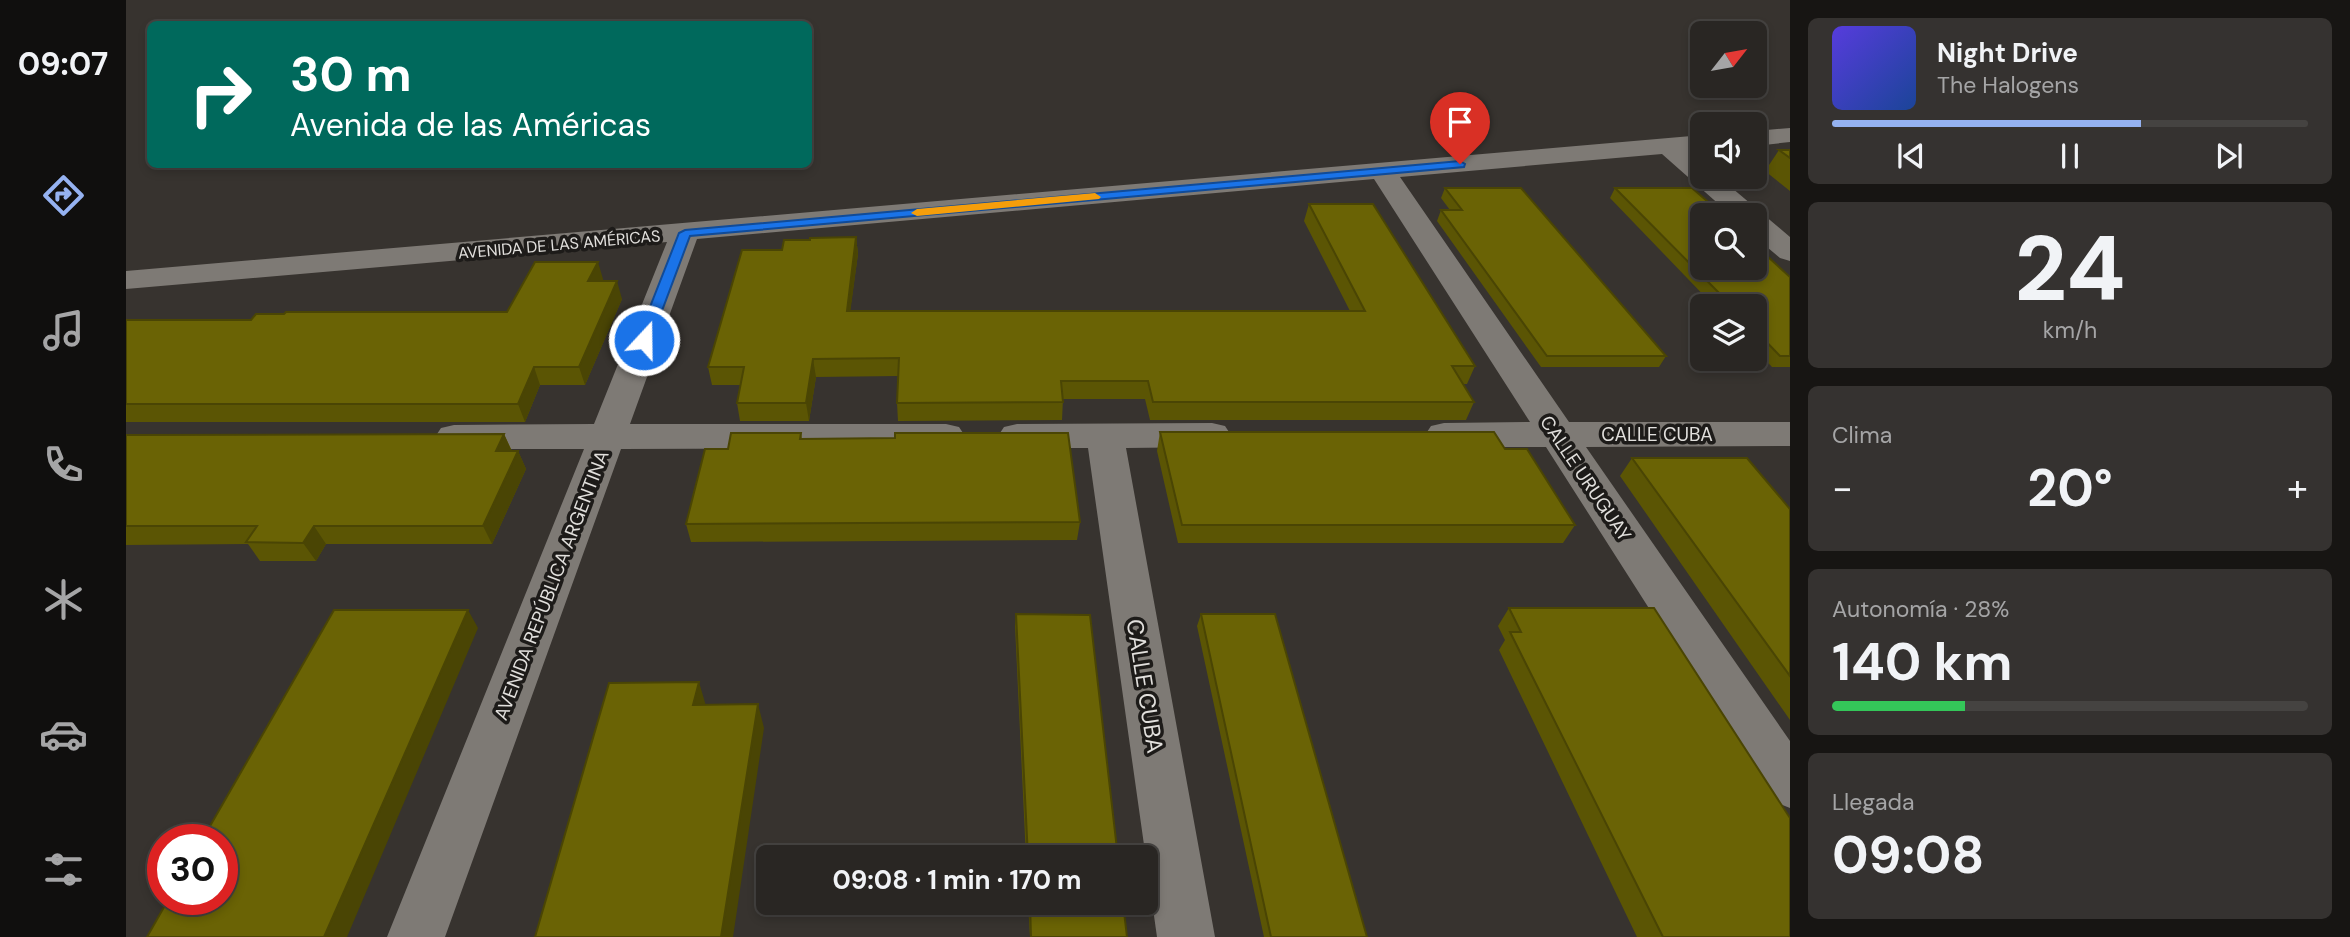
<!DOCTYPE html>
<html lang="es">
<meta charset="utf-8">
<style>
body{margin:0;font-family:"DM Sans",sans-serif;background:#353230;color:#f1f3f6;height:100vh;display:flex;flex-direction:column;font-size:26px;white-space:nowrap}
*{box-sizing:border-box;margin:0}
p{font-size:23px;color:#a5a5a6}
.icon{flex:none;width:38px;height:38px;fill:none;stroke:currentColor;stroke-width:2;stroke-linecap:round;stroke-linejoin:round}
.map{position:relative;flex:1;overflow:hidden}
.side{display:flex;flex-direction:column;gap:18px;padding:18px;background:#171513;width:560px}
.side>*{flex:none}
.top-card{position:absolute;left:21px;top:21px;width:665px;height:147px;border-radius:10px;box-shadow:0 4px 10px #0003,0 0 0 2px #454341;background:#00695c;color:#fff;overflow:hidden}
.needle{width:46px;rotate:59deg}
.tools{position:absolute;left:1564px;top:21px;display:grid;gap:14px}
.tools a{display:grid;place-items:center;width:77px;height:77px;border-radius:10px;background:#292623;box-shadow:0 4px 10px #0003,0 0 0 2px #454341;font-size:35px}
.speed{position:absolute;left:21px;top:824px;display:flex;gap:14px;font-size:35px;font-weight:700;text-align:center}
.speed>*{display:grid;place-content:center;width:91px;height:91px;border-radius:50%;background:#292623;box-shadow:0 4px 10px #0003,0 0 0 2px #454341;line-height:1}
.speed .limit{border:10px solid #d22;background:#fff;color:#111}
.pin{position:absolute;display:grid;place-items:center;width:60px;height:60px;color:#fff;margin:-72px -30px;border-radius:50% 50% 50% 0;rotate:-45deg;box-shadow:0 0 7px #0007}
.pin .icon{rotate:45deg}
.me{position:absolute;width:77px;margin:-38px;rotate:21deg;stroke-linejoin:round;filter:drop-shadow(0 0 5px #0008)}
.turn{display:flex;align-items:center;gap:24px;height:147px;padding:0 28px;font-size:32px}
.turn .icon{width:91px;height:91px;stroke-width:2.5}
.turn b{display:block;font-size:49px;line-height:60px}
.big{font-size:52px;font-weight:700;line-height:1.1}
.side .tile{flex:1;display:flex;flex-direction:column;justify-content:center;gap:10px;min-width:0;padding:0 24px;border-radius:10px;background:#353230}
.side .dial{align-items:center;gap:0}
.dial b{font-size:91px;line-height:1}
.song{display:flex;align-items:center;gap:21px}
.cover{width:84px;height:84px;border-radius:10px;background:linear-gradient(135deg,hsl(250 70% 55%),hsl(220 70% 35%))}
.played{height:7px;border-radius:4px;background:linear-gradient(90deg,#95b2f1 65%,#454341 65%)}
.keys{display:flex;justify-content:space-around;direction:ltr}
.heat{display:flex;justify-content:space-between;align-items:center;font-size:38px;direction:ltr}
.charge{height:10px;border-radius:5px;background:linear-gradient(90deg,#34c759 28%,#454341 0)}
.trip{position:absolute;left:630px;top:845px;width:402px;height:70px;border-radius:10px;background:#292623;box-shadow:0 4px 10px #0003,0 0 0 2px #454341;font-weight:700;line-height:70px;text-align:center}
main{display:flex;flex:1;min-height:0}
.tab-bar{display:flex;flex-direction:column;width:126px;justify-content:space-around;align-items:center;background:#100f0e;color:#a5a5a6}
.tab-bar .icon{width:49px;height:49px}
.tab-bar .active{color:#95b2f1}
.tab-bar b{font-size:32px;color:#f1f3f6}
.map>svg:first-child{display:block}
</style>
<main>
<nav class="tab-bar">
<b>09:07</b>
<svg class="icon active" aria-label="directions" viewBox="0 0 24 24"><path d="M12 3l9 9-9 9-9-9zM9 14v-3h6M13 9l2 2-2 2"/></svg>
<svg class="icon" aria-label="music" viewBox="0 0 24 24"><path d="M9 18V5l10-2v13"/><circle cx="6" cy="18" r="3"/><circle cx="16" cy="16" r="3"/></svg>
<svg class="icon" aria-label="phone" viewBox="0 0 24 24"><path d="M5 4h4l2 5-3 2q2 4 5 5l2-3 5 2v4C11 20 4 13 5 4z"/></svg>
<svg class="icon" aria-label="climate" viewBox="0 0 24 24"><path d="M12 3v18M4 7l16 10M4 17L20 7"/></svg>
<svg class="icon" aria-label="car" viewBox="0 0 24 24"><path d="M5 17H2v-5l4-1 3-4h7l3 4 3 1v5h-3M9 17h6M6 11h13"/><circle cx="7" cy="17" r="2"/><circle cx="17" cy="17" r="2"/></svg>
<svg class="icon" aria-label="filters" viewBox="0 0 24 24"><path d="M4 7h16M4 17h16"/><circle cx="9" cy="7" r="2"/><circle cx="15" cy="17" r="2"/></svg>
</nav>
<div class="map">
<svg width="1664" height="937" viewBox="0 0 1664 937">
<rect width="100%" height="100%" fill="#37332f"/>
<g fill="none" stroke-linecap="round" stroke-linejoin="round">
<!-- minor -->
<path fill="#7e7a75" fill-rule="evenodd" d="M1664 128V142L1629 146V131Z
M1577 135V151L1564 152 1577 163V177H1593L1664 237V261L1654 258 1629 237V215H1605L1536 154 1274 177 1443 422H1664V446L1460 447 1664 741V808L1646 801 1420 447H1318L1305 444 1299 435 1305 426 1318 423 1404 422 1248 179 571 239 504 424H820L833 427 839 436 833 445 820 448 495 449 319 937H261L458 449H328L315 446 309 437 315 428 328 425 468 424 541 242 0 289V271Z
M1086 423 1099 426 1105 435 1099 444 1086 447 1000 448 1089 937H1031L962 448H891L878 445 872 436 878 427 891 424Z"/>
</g>
<!-- wall -->
<path fill="#5b5504" d="M1653 150H1664V191L1639 171Z
M1319 188 1540 356 1533 367H1415L1311 221 1315 210H1324L1315 198Z
M1489 188 1664 277V367H1646L1629 349V306H1588L1484 198Z
M1183 204 1349 366 1341 384H1337L1348 402 1340 420H1024L1019 399H937L936 420 772 421 771 403 772 376 690 377 683 421H614L611 403 614 385H586L582 367 656 250 684 240 730 237 732 254 724 311H1224L1178 221Z
M477 279 476 281 496 299 459 385H414L399 422H0V320H125L381 312Z
M1034 432 1379 449 1449 525 1437 543H1052L1031 451Z
M675 433 676 439 769 438 954 522 951 540 565 542 560 524 602 449Z
M378 434 386 451H392L400 469 366 544H200L190 561H134L122 544 0 545V435Z
M1506 458 1664 509V720L1494 476Z
M1383 608 1664 937H1511L1373 650 1379 640 1372 626Z
M890 614 992 858H900L889 626Z
M1075 614 1241 937H1138L1071 626Z
M902 903H997L1001 937H904Z"/>
<!-- shaded-wall -->
<path fill="#4a4504" d="M730 237 732 254 722 329 721 311Z
M472 262 477 279 467 298 462 281Z
M491 281 496 299 459 385 453 367Z
M687 359 690 377 683 421 680 403Z
M408 367 414 385 399 422 392 404Z
M378 434 386 452 370 451Z
M392 451 400 469 366 544 357 526Z
M188 526 200 544 190 561 177 543Z
M342 610 352 628 221 937H198Z
M573 682 580 706 567 705Z
M632 704 638 728 607 937H595Z"/>
<!-- building -->
<path fill="#6a6305" stroke="#4a4504" stroke-width="2" d="M1653 150H1664V158Z
M1319 188H1395L1540 356H1421L1315 210H1336Z
M1489 188H1566L1597 215H1577V268H1629V245L1664 277V356H1654L1629 330V306H1606Z
M1183 204H1247L1349 366H1326L1348 402H1027L1022 381H935L937 402 771 403 773 358 687 359 680 403H611L618 367H582L616 250H656L658 240H684V238L730 237 721 311H1239Z
M409 262H472L462 281H491L453 367H408L392 404H0V320H125L130 314H158L160 312H381Z
M1034 432H1368L1379 449H1401L1449 525H1056Z
M605 433H675L674 439 769 438V433H942L954 522 560 524 579 449H602Z
M378 434 370 451H392L357 526H188L177 543 120 542 131 526H0V435Z
M1506 458H1621L1664 509V676Z
M1383 608H1528L1664 818V937H1537L1384 632H1395Z
M208 610H342L198 937H21L42 900H96V840H76Z
M890 614 964 615 992 858H902Z
M1075 614H1149L1241 937H1145Z
M573 682 567 705 632 704 595 937H409L483 683Z
M904 903H997L1001 937H905Z"/>
<!-- route -->
<path fill="#1a73e8" stroke="#114b97" stroke-width="2" d="M1334 161 1339 164 1338 167 564 236 525 340 518 344 511 340 553 233 559 230Z"/>
<!-- slow -->
<path fill="#f59e0b" d="M969 193 975 197 973 199 791 216 785 213 791 209Z"/>
<g text-anchor="middle" stroke-width="7" stroke-linejoin="round" paint-order="stroke">
<!-- far-street labels -->
<g font-size="16" fill="#e2e0dd" stroke="#1d1b19">
<text transform="translate(433 244) rotate(-5)" y="6">AVENIDA DE LAS AMÉRICAS</text>
</g>
<!-- street labels -->
<g font-size="19" fill="#e2e0dd" stroke="#1d1b19">
<text x="1531" y="441">CALLE CUBA</text>
<text transform="translate(1460 478) rotate(56)" y="7">CALLE URUGUAY</text>
<text transform="translate(425 585) rotate(-69)" y="7">AVENIDA REPÚBLICA ARGENTINA</text>
</g>
<!-- near-street labels -->
<g font-size="23" fill="#e2e0dd" stroke="#1d1b19">
<text transform="translate(1019 686) rotate(81)" y="8">CALLE CUBA</text>
</g>
</g>
</svg>
<div class="tools">
<a><svg class="needle" viewBox="-14 -14 28 28"><path d="M0-13l5 13h-10z" fill="#e53935"/><path d="M0 13l5-13h-10z" fill="#a5a5a6"/></svg></a>
<a><svg class="icon" aria-label="sound" viewBox="0 0 24 24"><path d="M4 9h4l5-4v14l-5-4H4zM17 9q2 3 0 6"/></svg></a>
<a><svg class="icon" aria-label="search" viewBox="0 0 24 24"><circle cx="10" cy="10" r="6"/><path d="M15 15l6 6"/></svg></a>
<a><svg class="icon" aria-label="layers" viewBox="0 0 24 24"><path d="M12 4l9 5-9 5-9-5zM3 14l9 5 9-5"/></svg></a>
</div>
<div class="speed"><div class="limit">30</div></div>
<div class="pin" style="left:1334px;top:164px;background:#d93025"><svg class="icon" aria-label="arrive" viewBox="0 0 24 24"><path d="M6 21V4h12l-3 4 3 4H6"/></svg></div>
<svg class="me" style="left:518px;top:340px" viewBox="-20 -20 40 40"><circle r="17" fill="#1a73e8" stroke="#fff" stroke-width="3"/><path d="M0-11L8 9 0 5-8 9z" fill="#fff"/></svg>
<div class="trip">09:08 · 1 min · 170 m</div>
<div class="top-card">
<div class="turn"><svg class="icon" aria-label="right" viewBox="0 0 24 24"><path d="M7 20v-9h11M14 6l5 5-5 5"/></svg><div><b>30 m</b>Avenida de las Américas</div></div>
</div>
</div>
<section class="side">
<div class="tile">
<div class="song"><i class="cover"></i><div><b>Night Drive</b><p>The Halogens</p></div></div>
<div class="played"></div>
<div class="keys"><svg class="icon" aria-label="previous" viewBox="0 0 24 24"><path d="M18 5L8 12l10 7zM5 5v14"/></svg><svg class="icon" aria-label="pause" viewBox="0 0 24 24"><path d="M8 5v14M16 5v14"/></svg><svg class="icon" aria-label="next" viewBox="0 0 24 24"><path d="M6 5l10 7-10 7zM19 5v14"/></svg></div>
</div>
<div class="tile dial"><b>24</b><p>km/h</p></div>
<div class="tile"><p>Clima</p>
<div class="heat"><a>−</a><b class="big">20°</b><a>+</a></div>
</div>
<div class="tile"><p>Autonomía · 28%</p><b class="big">140 km</b><div class="charge"></div></div>
<div class="tile"><p>Llegada</p><b class="big">09:08</b></div>
</section>
</main>
